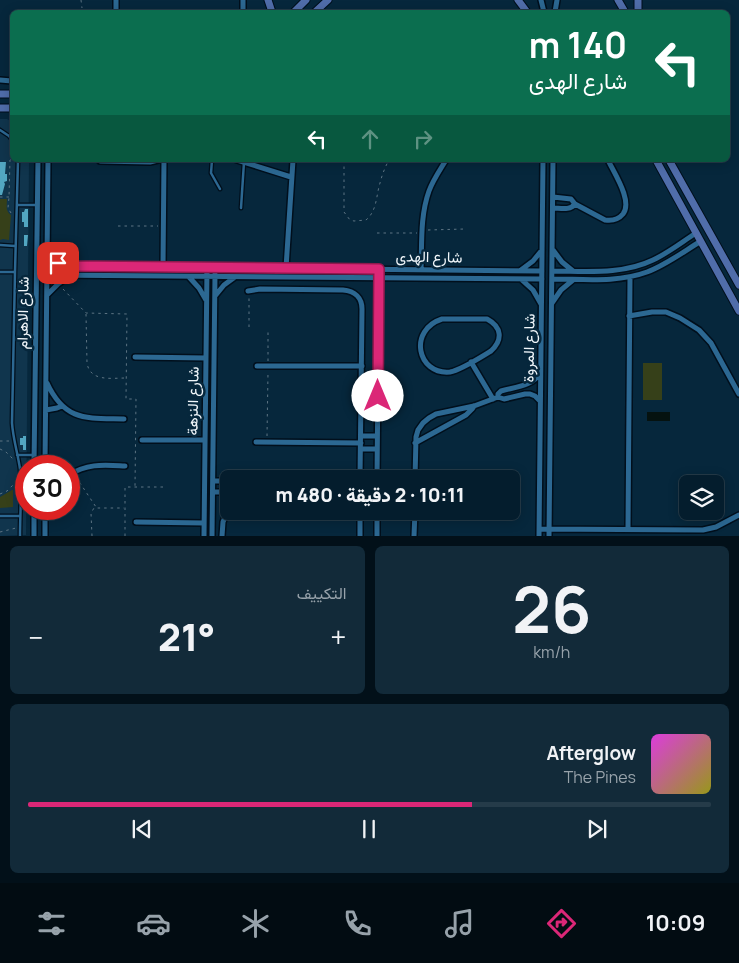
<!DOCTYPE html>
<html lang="ar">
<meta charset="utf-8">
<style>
body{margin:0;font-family:Manrope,Vazirmatn,sans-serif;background:#122a39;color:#f1f3f6;direction:rtl;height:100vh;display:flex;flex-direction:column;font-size:19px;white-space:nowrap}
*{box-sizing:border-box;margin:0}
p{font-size:16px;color:#97a2aa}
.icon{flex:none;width:28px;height:28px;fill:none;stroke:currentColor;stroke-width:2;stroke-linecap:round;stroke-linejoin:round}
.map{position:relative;height:536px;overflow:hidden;direction:ltr}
.drawer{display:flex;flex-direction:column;gap:10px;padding:10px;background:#021019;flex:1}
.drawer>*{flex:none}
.top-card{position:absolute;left:10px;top:10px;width:720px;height:152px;border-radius:8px;box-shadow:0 2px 12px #0003,0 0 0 1px #253b49;direction:rtl;background:#0b6e4f;color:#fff;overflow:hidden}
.buttons{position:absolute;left:679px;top:475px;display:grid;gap:10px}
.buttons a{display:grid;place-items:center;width:45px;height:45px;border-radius:8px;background:#041d2d;box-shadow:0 2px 12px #0003,0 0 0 1px #253b49;font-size:25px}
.speed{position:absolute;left:15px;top:455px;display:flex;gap:10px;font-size:25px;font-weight:700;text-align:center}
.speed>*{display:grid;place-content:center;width:65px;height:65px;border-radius:50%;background:#041d2d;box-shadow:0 2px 12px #0003,0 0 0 1px #253b49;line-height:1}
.speed .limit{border:8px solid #d22;background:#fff;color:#111}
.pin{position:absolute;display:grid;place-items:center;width:42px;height:42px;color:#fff;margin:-21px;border-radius:10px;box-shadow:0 2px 8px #0006}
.me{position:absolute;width:55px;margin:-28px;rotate:0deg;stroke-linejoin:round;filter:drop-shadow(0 0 4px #0008)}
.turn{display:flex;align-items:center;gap:18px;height:105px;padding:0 20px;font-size:22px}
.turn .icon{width:65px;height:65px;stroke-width:2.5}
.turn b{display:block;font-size:35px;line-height:42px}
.lanes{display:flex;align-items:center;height:48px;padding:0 20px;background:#0003;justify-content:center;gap:25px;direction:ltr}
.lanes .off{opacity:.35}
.big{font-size:38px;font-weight:800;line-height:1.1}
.drawer .widget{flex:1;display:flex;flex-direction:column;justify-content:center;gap:8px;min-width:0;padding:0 18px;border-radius:8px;background:#122a39}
.drawer .dial{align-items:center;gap:0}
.dial b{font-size:65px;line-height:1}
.song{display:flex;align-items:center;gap:15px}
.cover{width:60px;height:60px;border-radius:8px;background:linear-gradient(135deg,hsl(300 70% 55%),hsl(60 70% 35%))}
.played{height:5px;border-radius:2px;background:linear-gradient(90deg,#db2777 65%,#253b49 65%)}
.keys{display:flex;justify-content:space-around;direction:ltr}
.heat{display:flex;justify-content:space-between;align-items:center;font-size:28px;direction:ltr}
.drawer .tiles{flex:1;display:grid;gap:10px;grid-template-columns:1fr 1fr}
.widget:last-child{grid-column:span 2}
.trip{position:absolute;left:220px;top:470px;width:300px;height:50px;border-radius:8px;background:#041d2d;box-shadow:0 2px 12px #0003,0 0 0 1px #253b49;font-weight:800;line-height:50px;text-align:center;direction:rtl}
.tab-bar{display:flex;height:80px;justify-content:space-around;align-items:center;background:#020c12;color:#97a2aa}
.tab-bar .icon{width:35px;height:35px}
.tab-bar .on{color:#db2777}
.tab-bar b{font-size:22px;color:#f1f3f6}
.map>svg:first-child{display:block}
</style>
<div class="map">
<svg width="739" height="536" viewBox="0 0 739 536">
<rect width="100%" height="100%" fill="#06273c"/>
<!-- built -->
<path fill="#10354d" d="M0 119H7L12 122V160H29L26 535 0 536Z"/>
<!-- green -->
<path fill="#364019" d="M0 199H7C7 205 5 211 11 215L9 240 3 239 0 240Z
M643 363H662V400H643Z
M12 490H13V507L0 508V497Z"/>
<!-- water -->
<path fill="#051210" d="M647 412H670V421H647Z"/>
<!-- building -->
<path fill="#52a6c1" d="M0 162H6L5 174H7V181L4 182 5 184 2 195H0Z
M25 209H28V227H24V222H22V212H24Z
M24 235H28L27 246H24Z
M23 436H26V450H23V445H20V438H23Z"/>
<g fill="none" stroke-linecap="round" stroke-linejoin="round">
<defs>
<path id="lane" d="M0 130 9 136 12 140
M18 160 15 272 12 423C13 439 18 454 20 469 22 491 20 514 20 536
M212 160 211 173 220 189
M17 205H37
M241 208 244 162
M0 245 15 246
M0 272H15
M17 455H33
M0 516H20"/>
<path id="street" d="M116 0V12
M243 0V12
M541 0 544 12
M555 12 557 0
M0 80 12 81
M237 160 291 177
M100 161 150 162 158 160
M553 197 571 199 575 204 605 220C612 221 618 220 623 214 633 201 614 173 608 160
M553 208C560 208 570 211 575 204
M553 250 562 262 573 271
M47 257 58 263 70 266 542 271
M163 267 164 160
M286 268 293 160
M421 270C422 244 420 216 429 191 433 180 440 170 446 160
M521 270 533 261 542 250
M552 271C586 271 622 275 653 260 668 253 682 242 696 233
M47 275 542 279
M189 277 199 288 206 300
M552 279C584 279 617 283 647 272 666 265 683 252 701 241
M522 280 533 290 541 304
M248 291 260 289 343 290C355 291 362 298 362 309L360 479
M47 295 58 284 71 275
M215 296 224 285 235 277
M552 303 561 290 573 280
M629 316 652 312H666L680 318 699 330 711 343 739 394
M442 319H487C502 327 503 340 491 351 481 357 461 370 450 372 417 375 408 330 442 319Z
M135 357 206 358
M471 362 493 399
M257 366H362
M47 383C65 422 87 418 124 419
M498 397V394L501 391C515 387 533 386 540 373
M46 410 57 408 62 406
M361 436H377
M142 440H205
M256 442 361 443
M415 443 466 415 472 409 474 406
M361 449H377
M34 466 38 160
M45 466 48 160
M69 475C88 463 104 465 125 466
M377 479 379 269
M415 479 416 437 418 430 423 423 429 418 436 414 474 406 498 397 504 399 525 394H530L535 396 540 401
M213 481H229
M213 492H229
M225 516 360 514
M136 522 204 523
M539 529 703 530 716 527 739 515
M628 529 630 277
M34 536V509
M45 536V509
M204 536 207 268
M212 536 215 274
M222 536 223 522 229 508
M360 536V511
M377 536V511
M414 536 415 511
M539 536 543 160
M549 536 553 160"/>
<path id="secondary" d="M268 0 272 12
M518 0 527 12
M618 0 625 12
M638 0V12
M294 12 306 0
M315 12 328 0
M0 94H12
M0 108H12
M656 160 739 311
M669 160 739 285"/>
</defs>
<!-- lane casing -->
<use href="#lane" stroke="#010f1c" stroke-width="5"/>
<!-- street casing -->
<use href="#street" stroke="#010f1c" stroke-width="8"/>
<!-- secondary casing -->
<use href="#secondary" stroke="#010f1c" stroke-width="9"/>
<!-- path -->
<path stroke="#5d7483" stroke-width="1" stroke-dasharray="2.5 4" stroke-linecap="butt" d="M81 0 82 8
M344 160V212L350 220 354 221 366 220C377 211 376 196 380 183 382 175 385 167 389 160
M0 197H9
M11 213 8 208 9 197 10 160 12 158
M118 226H158
M428 230 465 229
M377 233H417
M63 289 86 313 127 314 126 399H136L135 487
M86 314 87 363C90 382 111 378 126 378
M249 327V297
M268 361V330
M267 436 268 373
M0 441H10
M0 449 6 452 14 460H15
M76 477 96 507
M0 494 7 491 15 483
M0 532 16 528
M92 536 91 513 94 508H124
M125 536V487H163"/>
<!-- lane -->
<use href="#lane" stroke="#2c6892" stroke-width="2.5"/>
<!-- street -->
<use href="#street" stroke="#2c6892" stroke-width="5"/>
<!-- secondary -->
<use href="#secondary" stroke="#506daa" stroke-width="7"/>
</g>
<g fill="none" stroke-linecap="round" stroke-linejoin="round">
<defs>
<path id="route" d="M58 263 70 266 379 269 378 396"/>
</defs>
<!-- route casing -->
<use href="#route" stroke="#8e194d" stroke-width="12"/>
<!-- route -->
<use href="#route" stroke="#db2777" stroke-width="9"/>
</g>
<g text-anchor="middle" stroke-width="5" stroke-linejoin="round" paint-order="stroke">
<!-- street labels -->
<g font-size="15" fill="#f0f6fa" stroke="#06273c">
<text transform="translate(429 257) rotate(1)" y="5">شارع الهدى</text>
<text transform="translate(23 313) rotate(-89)" y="5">شارع الاهرام</text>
<text transform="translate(529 348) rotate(-89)" y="5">شارع المروة</text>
<text transform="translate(193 401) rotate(-89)" y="5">شارع النزهة</text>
</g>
</g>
</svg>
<div class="buttons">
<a><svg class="icon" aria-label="layers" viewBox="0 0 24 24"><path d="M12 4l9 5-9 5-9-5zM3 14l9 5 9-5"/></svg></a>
</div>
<div class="speed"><div class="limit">30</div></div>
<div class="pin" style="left:58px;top:263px;background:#d93025"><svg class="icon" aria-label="arrive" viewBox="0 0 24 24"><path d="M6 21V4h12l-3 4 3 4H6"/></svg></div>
<svg class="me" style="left:378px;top:396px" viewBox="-20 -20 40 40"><circle r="19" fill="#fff"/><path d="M0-13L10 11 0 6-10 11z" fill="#db2777"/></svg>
<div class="trip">10:11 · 2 دقيقة · 480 m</div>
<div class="top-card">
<div class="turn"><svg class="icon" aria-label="left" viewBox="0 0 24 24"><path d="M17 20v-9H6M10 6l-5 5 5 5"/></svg><div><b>140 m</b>شارع الهدى</div></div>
<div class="lanes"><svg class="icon" aria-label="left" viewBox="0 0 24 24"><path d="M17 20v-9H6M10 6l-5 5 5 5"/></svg><svg class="icon off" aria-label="ahead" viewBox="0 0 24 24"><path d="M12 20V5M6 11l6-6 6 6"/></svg><svg class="icon off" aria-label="right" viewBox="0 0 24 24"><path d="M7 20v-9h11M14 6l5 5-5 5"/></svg></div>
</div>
</div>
<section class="drawer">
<div class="tiles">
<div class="widget dial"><b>26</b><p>km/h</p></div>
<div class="widget"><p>التكييف</p>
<div class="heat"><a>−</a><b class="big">21°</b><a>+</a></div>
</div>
<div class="widget">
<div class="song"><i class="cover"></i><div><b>Afterglow</b><p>The Pines</p></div></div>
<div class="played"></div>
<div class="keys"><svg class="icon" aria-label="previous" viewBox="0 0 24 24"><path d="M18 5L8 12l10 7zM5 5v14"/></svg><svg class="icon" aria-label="pause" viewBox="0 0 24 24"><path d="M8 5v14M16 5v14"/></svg><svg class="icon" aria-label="next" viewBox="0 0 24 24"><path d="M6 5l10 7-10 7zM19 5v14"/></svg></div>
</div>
</div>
</section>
<nav class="tab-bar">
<b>10:09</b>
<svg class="icon on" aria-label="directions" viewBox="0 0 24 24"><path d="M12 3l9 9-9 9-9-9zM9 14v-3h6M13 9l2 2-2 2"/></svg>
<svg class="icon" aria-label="music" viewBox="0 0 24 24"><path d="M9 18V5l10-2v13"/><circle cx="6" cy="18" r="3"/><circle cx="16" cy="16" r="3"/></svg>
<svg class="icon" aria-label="phone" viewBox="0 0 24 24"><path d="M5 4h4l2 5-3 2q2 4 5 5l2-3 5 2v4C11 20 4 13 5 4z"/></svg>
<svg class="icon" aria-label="climate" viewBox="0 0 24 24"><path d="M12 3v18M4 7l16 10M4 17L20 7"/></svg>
<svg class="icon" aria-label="car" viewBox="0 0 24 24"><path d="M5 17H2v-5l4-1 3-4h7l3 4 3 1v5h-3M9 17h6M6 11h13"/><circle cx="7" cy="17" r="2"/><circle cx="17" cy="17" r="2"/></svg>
<svg class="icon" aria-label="filters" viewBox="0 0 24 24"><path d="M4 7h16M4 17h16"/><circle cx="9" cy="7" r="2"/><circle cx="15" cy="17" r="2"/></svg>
</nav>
